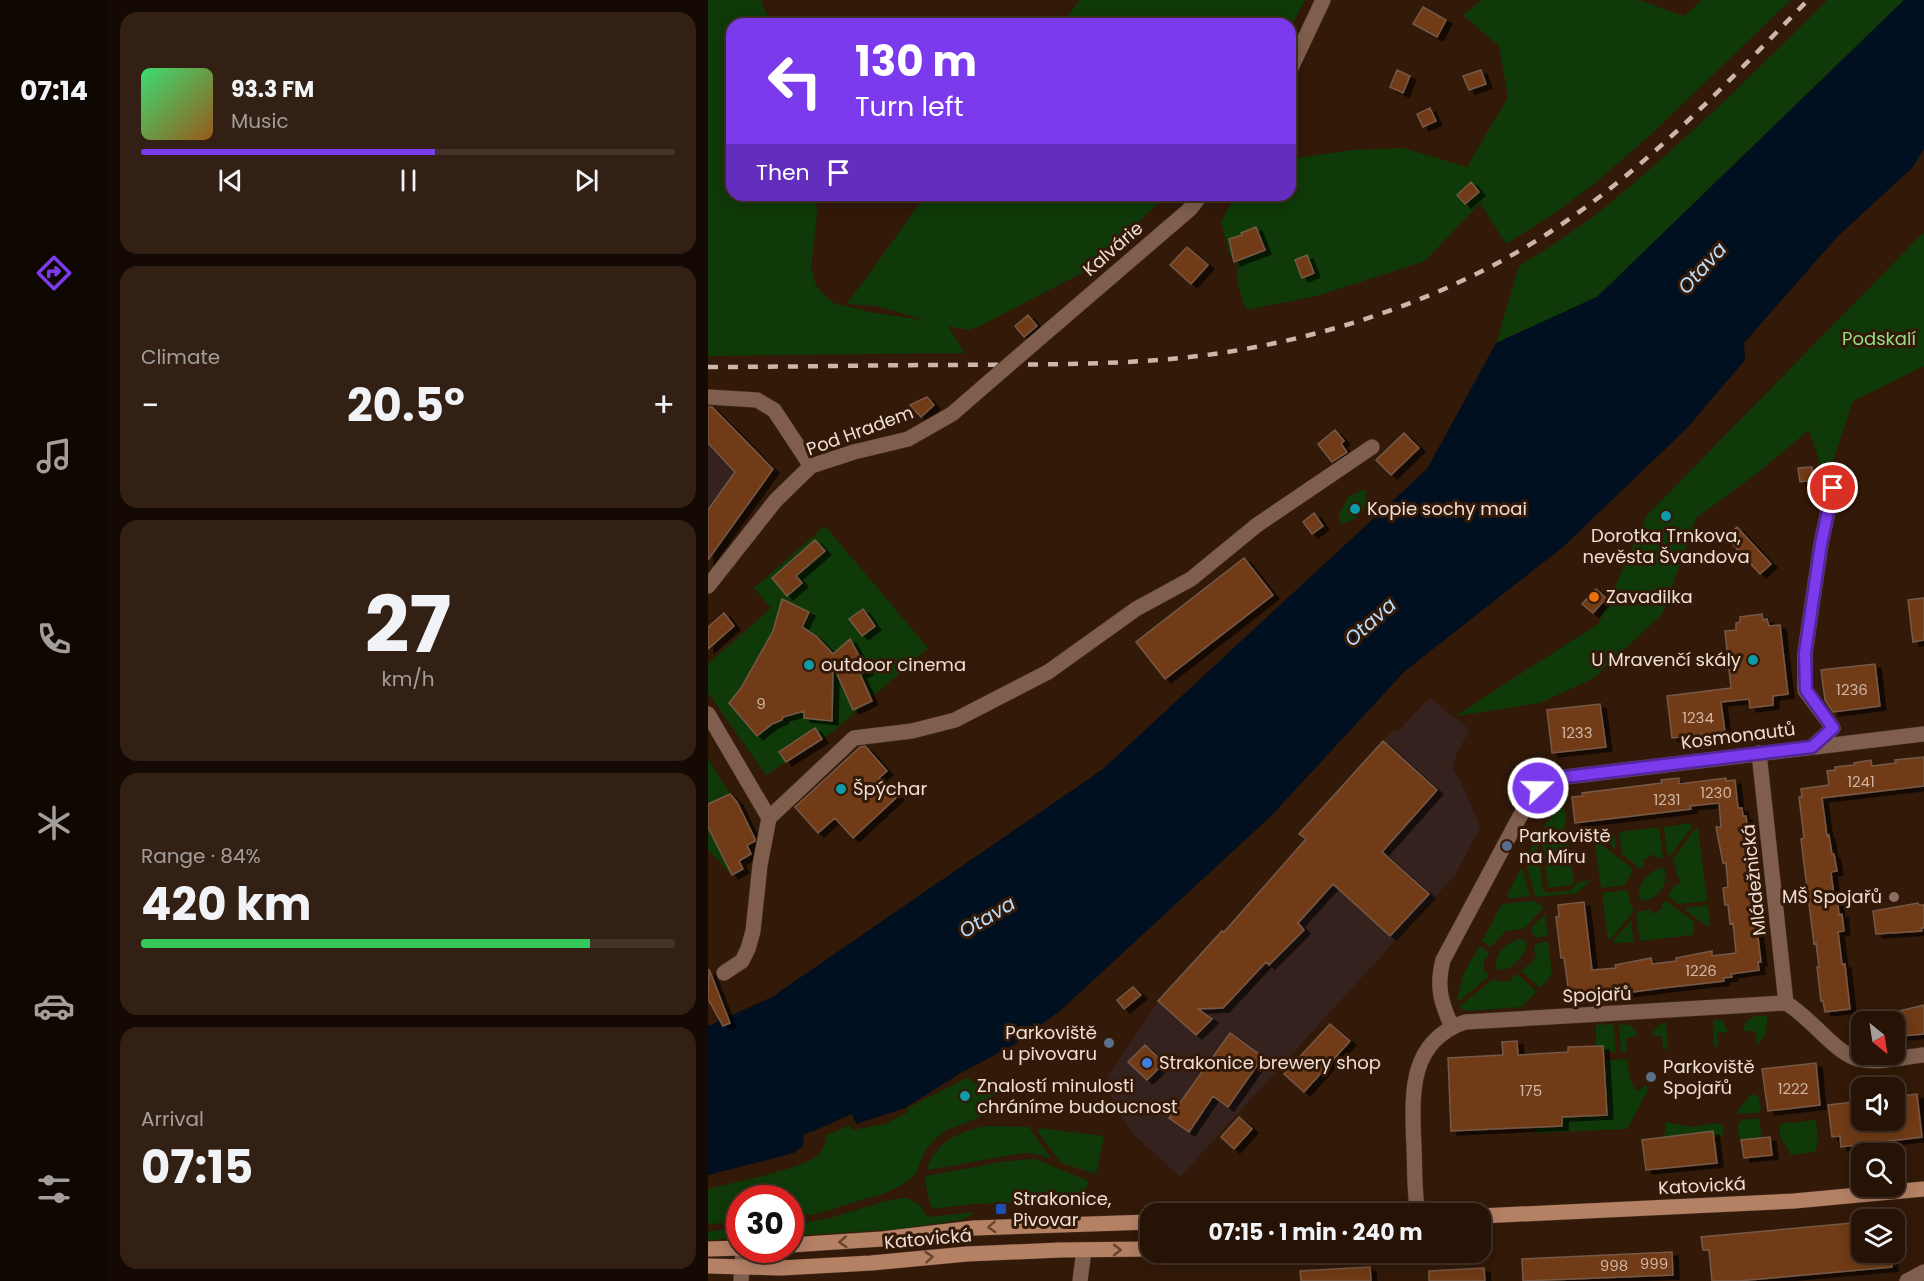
<!DOCTYPE html>
<meta charset="utf-8">
<style>
body{margin:0;font-family:Poppins,sans-serif;background:#322014;color:#f1f3f6;height:100vh;display:flex;flex-direction:column;font-size:22px;white-space:nowrap}
*{box-sizing:border-box;margin:0}
p{font-size:20px;color:#a49e9b}
.icon{flex:none;width:33px;height:33px;fill:none;stroke:currentColor;stroke-width:2;stroke-linecap:round;stroke-linejoin:round}
.map{position:relative;flex:1;overflow:hidden}
.side{display:flex;flex-direction:column;gap:12px;padding:12px;background:#150a03;width:600px}
.side>*{flex:none}
.guide{position:absolute;left:18px;top:18px;width:570px;height:183px;border-radius:18px;box-shadow:0 3px 15px #0003,0 0 0 2px #423228;background:#7c3aed;color:#fff;overflow:hidden}
.needle{width:39px;rotate:150deg}
.tools{position:absolute;left:1143px;top:1011px;display:grid;gap:12px}
.tools a{display:grid;place-items:center;width:54px;height:54px;border-radius:12px;background:#261306;box-shadow:0 3px 15px #0003,0 0 0 2px #423228;font-size:30px}
.speed{position:absolute;left:18px;top:1185px;display:flex;gap:12px;font-size:30px;font-weight:700;text-align:center}
.speed>*{display:grid;place-content:center;width:78px;height:78px;border-radius:50%;background:#261306;box-shadow:0 3px 15px #0003,0 0 0 2px #423228;line-height:1}
.speed .limit{border:9px solid #d22;background:#fff;color:#111}
.pin{position:absolute;display:grid;place-items:center;width:51px;height:51px;color:#fff;margin:-26px;border:3px solid #fff;border-radius:50%;box-shadow:0 2px 6px #0007}
.me{position:absolute;width:66px;margin:-33px;rotate:69deg;stroke-linejoin:round;filter:drop-shadow(0 0 4px #0008)}
.turn{display:flex;align-items:center;gap:21px;height:126px;padding:0 30px;font-size:27px}
.turn .icon{width:78px;height:78px;stroke-width:2.5}
.turn b{display:block;font-size:42px;line-height:51px}
.then{display:flex;align-items:center;height:57px;padding:0 30px;background:#0003;gap:12px;font-size:22px}
.big{font-size:45px;font-weight:700;line-height:1.1}
.side .widget{flex:1;display:flex;flex-direction:column;justify-content:center;gap:9px;min-width:0;padding:0 21px;border-radius:18px;background:#322014}
.side .dial{align-items:center;gap:0}
.dial b{font-size:78px;line-height:1}
.song{display:flex;align-items:center;gap:18px}
.cover{width:72px;height:72px;border-radius:9px;background:linear-gradient(135deg,hsl(140 70% 55%),hsl(30 70% 35%))}
.played{height:6px;border-radius:3px;background:linear-gradient(90deg,#7c3aed 55%,#423228 55%)}
.keys{display:flex;justify-content:space-around;direction:ltr}
.heat{display:flex;justify-content:space-between;align-items:center;font-size:33px;direction:ltr}
.charge{height:9px;border-radius:4px;background:linear-gradient(90deg,#34c759 84%,#423228 0)}
.trip{position:absolute;left:432px;top:1203px;width:351px;height:60px;border-radius:18px;background:#261306;box-shadow:0 3px 15px #0003,0 0 0 2px #423228;font-weight:700;line-height:60px;text-align:center}
main{display:flex;flex:1;min-height:0}
.tab-bar{display:flex;flex-direction:column;width:108px;justify-content:space-around;align-items:center;background:#0f0802;color:#a49e9b}
.tab-bar .icon{width:42px;height:42px}
.tab-bar .on{color:#7c3aed}
.tab-bar b{font-size:27px;color:#f1f3f6}
.map>svg:first-child{display:block}
</style>
<main>
<nav class="tab-bar">
<b>07:14</b>
<svg class="icon on" aria-label="directions" viewBox="0 0 24 24"><path d="M12 3l9 9-9 9-9-9zM9 14v-3h6M13 9l2 2-2 2"/></svg>
<svg class="icon" aria-label="music" viewBox="0 0 24 24"><path d="M9 18V5l10-2v13"/><circle cx="6" cy="18" r="3"/><circle cx="16" cy="16" r="3"/></svg>
<svg class="icon" aria-label="phone" viewBox="0 0 24 24"><path d="M5 4h4l2 5-3 2q2 4 5 5l2-3 5 2v4C11 20 4 13 5 4z"/></svg>
<svg class="icon" aria-label="climate" viewBox="0 0 24 24"><path d="M12 3v18M4 7l16 10M4 17L20 7"/></svg>
<svg class="icon" aria-label="car" viewBox="0 0 24 24"><path d="M5 17H2v-5l4-1 3-4h7l3 4 3 1v5h-3M9 17h6M6 11h13"/><circle cx="7" cy="17" r="2"/><circle cx="17" cy="17" r="2"/></svg>
<svg class="icon" aria-label="filters" viewBox="0 0 24 24"><path d="M4 7h16M4 17h16"/><circle cx="9" cy="7" r="2"/><circle cx="15" cy="17" r="2"/></svg>
</nav>
<section class="side">
<div class="widget">
<div class="song"><i class="cover"></i><div><b>93.3 FM</b><p>Music</p></div></div>
<div class="played"></div>
<div class="keys"><svg class="icon" aria-label="previous" viewBox="0 0 24 24"><path d="M18 5L8 12l10 7zM5 5v14"/></svg><svg class="icon" aria-label="pause" viewBox="0 0 24 24"><path d="M8 5v14M16 5v14"/></svg><svg class="icon" aria-label="next" viewBox="0 0 24 24"><path d="M6 5l10 7-10 7zM19 5v14"/></svg></div>
</div>
<div class="widget"><p>Climate</p>
<div class="heat"><a>−</a><b class="big">20.5°</b><a>+</a></div>
</div>
<div class="widget dial"><b>27</b><p>km/h</p></div>
<div class="widget"><p>Range · 84%</p><b class="big">420 km</b><div class="charge"></div></div>
<div class="widget"><p>Arrival</p><b class="big">07:15</b></div>
</section>
<div class="map">
<svg width="1216" height="1281" viewBox="0 0 1216 1281">
<defs>
<filter id="shadow"><feDropShadow dx="6" dy="4" stdDeviation="0" flood-color="#0009"/></filter>
</defs>
<rect width="100%" height="100%" fill="#321908"/>
<!-- industrial -->
<path fill="#35221f" d="M1 403 65 469 0 560V404Z
M722 698 762 730 749 752 745 769 757 790 772 828 747 875 472 1177 424 1133 408 1109 398 1079 450 1001 514 931 516 932 598 840 591 834 675 741 685 730 689 732Z"/>
<!-- green -->
<path fill="#0f3908" d="M0 0H53L63 24H24V195H108L109 214 103 268 108 285 113 292 125 303 162 312 220 321 169 306 139 304 218 195H459L394 256 374 273 272 326 260 330 240 326 257 353 0 356Z
M372 0H597L582 28V24H353Z
M774 0H931L976 16 994 0H1083L940 137 885 185 844 215 798 244 772 203 717 261 609 296 538 310 529 282 530 260 522 256 513 221 528 195H582V159L644 150 695 148 759 167 800 97 791 46 755 15Z
M1119 0H1196L889 297 788 343 811 266C842 247 873 227 901 204 978 141 1049 70 1119 0Z
M1216 232V366L1145 401 1118 481 1101 430 1051 472 988 518 955 613 886 678 832 703 747 716 890 624 939 515Z
M657 489C664 506 648 524 631 523V515L640 497Z
M117 526 220 648 127 730 58 775 0 693V664L63 608 46 588Z
M0 758 22 794 0 804Z
M853 806C859 813 860 822 855 830L839 831 836 825Z
M983 823 984 827 962 856 959 855 956 827Z
M0 827 24 875 0 850Z
M951 827 955 858H948L946 854 934 861 937 864 932 869 914 854 911 832Z
M990 828 999 901 970 904 960 896 967 884 971 885 973 879 969 877 968 868 964 860 987 829Z
M860 832 876 839 862 842 861 836C852 835 836 835 829 841L835 890 840 893 863 890 871 882 883 880 869 893 827 897 817 860 829 837Z
M906 833 908 848 907 849 892 836Z
M860 839 866 885 840 888 834 842Z
M889 841 925 869 917 885 893 888 887 844Z
M952 868H956C963 883 948 901 933 901 926 888 939 872 952 868Z
M813 869 815 870 822 896 802 899 799 894Z
M920 890 921 901 926 910 903 939H900L894 893Z
M957 900 986 922V935L932 941 928 914 931 911 943 910 944 914 955 908 953 905Z
M824 901 832 904 836 907 816 929 798 931 783 947 774 941 794 904Z
M1000 905 1002 926 1000 927 977 910 978 908Z
M837 914 840 936 829 938 826 937 823 928Z
M923 920 926 942 906 943V940Z
M811 939 819 941C817 956 806 971 789 970 784 955 798 943 811 939Z
M840 941 844 974 832 988 813 971 821 964 823 965 829 954 826 952 827 944Z
M771 946 781 952 779 959H776V972H779L780 977 751 1001 749 1000 755 975Z
M810 974 828 992 814 1007 759 1011 752 1008V1006L784 980H790V982L804 980V977Z
M1049 1016H1059C1059 1029 1059 1037 1048 1045L1047 1031H1035C1036 1022 1041 1018 1049 1016Z
M1005 1019 1015 1021 1020 1032 1009 1033 1010 1046 1006 1047Z
M958 1022 960 1049H955L954 1036H946L944 1033 951 1025Z
M906 1024 907 1052H896L895 1046H888V1025Z
M911 1024 922 1025 929 1033 927 1037 918 1038 919 1052H913Z
M919 1059C921 1071 921 1082 929 1091L938 1085 940 1090 919 1129 827 1133V1127L854 1117 899 1115 896 1060Z
M260 1077 266 1083 278 1082 286 1094 271 1118 238 1130 227 1139 217 1151 207 1175 194 1185 177 1193 108 1214 83 1217 82 1198H32L31 1222 0 1224V1189C23 1183 94 1169 109 1156 115 1151 117 1143 119 1135L142 1125 144 1130 177 1124 200 1112V1108Z
M1046 1094 1051 1097 1053 1109 1050 1113 1030 1114 1029 1111 1043 1095Z
M1051 1118 1054 1138 1033 1140C1029 1134 1028 1127 1033 1120Z
M1108 1120 1110 1143 1107 1152 1083 1155 1072 1136 1071 1124Z
M958 1122 983 1127 1010 1123 1015 1126V1134L1006 1140 1005 1131 956 1138Z
M277 1126 321 1127 342 1157 340 1158 328 1154 316 1153 219 1170C227 1141 250 1133 277 1126Z
M331 1128 396 1136 388 1174 353 1163 330 1132Z
M327 1159 381 1181C378 1190 375 1197 366 1201L263 1204 225 1209C220 1197 217 1189 218 1176L299 1161Z
M199 1198 212 1205 219 1217 268 1212 253 1220 191 1229 83 1236V1225L119 1219 181 1200Z
M31 1229V1238L0 1240V1231Z"/>
<!-- water -->
<path fill="#001020" d="M1196 0H1216V149L1204 168 1129 237 1036 343 1037 360 979 428 855 547 697 671 563 816 353 1010 307 1044 251 1074 197 1108 148 1124 144 1114 96 1135 95 1146 86 1153 0 1175V1026L64 997 395 769 719 469 788 343 889 297Z"/>
<!-- building -->
<path fill="#703b16" stroke="#775947" stroke-width="1.5" filter="url(#shadow)" d="M715 7 738 20 729 37 705 24Z
M689 70 702 76 695 93 682 87Z
M773 70 778 84 761 90 755 76Z
M722 108 728 121 715 127 709 114Z
M763 182 771 192 757 204 749 195Z
M548 227 557 250 526 262 521 239 534 235 533 233Z
M479 247 500 265 483 284 462 265Z
M599 255 606 273 594 278 587 260Z
M320 315 329 326 316 337 307 326Z
M219 397 226 405 213 417 202 405Z
M0 407H4L65 469 0 560V510L27 472 0 443Z
M627 430 636 441 633 444 639 452 624 462 610 444Z
M696 433 711 448 683 475 668 460Z
M1104 467 1105 480 1092 482 1090 468Z
M606 513 615 526 604 534 595 522Z
M1029 527 1063 564 1052 574 1018 537Z
M107 540 117 551 88 576 94 583 79 596 64 578Z
M536 558 565 595 457 679 428 642Z
M888 589 898 598 885 613 874 604Z
M1216 598V640L1205 642 1200 600Z
M74 599 101 612 94 627 108 636 125 654 142 639 159 671 152 674 164 701 145 710 125 665 124 721 96 718V711L75 717 74 720 64 724 49 736 21 703 33 688 65 631Z
M155 609 167 626 154 636 141 619Z
M16 613 26 626 0 649V627Z
M1054 614 1055 620 1059 619 1061 626 1072 625 1080 694 1065 696V705L1042 708 1041 699 1013 702 1017 732 964 738 959 696 1023 688 1017 631 1028 630V623L1032 622V617Z
M1167 664 1172 706 1125 712 1117 700 1113 670Z
M892 704 898 747 844 753 839 710Z
M107 728 114 739 78 762 71 752Z
M675 741 729 790 674 852 721 894 682 936 625 884 590 923 596 930 561 965 558 962 515 1008 490 1009 504 1019 488 1035 450 1001 514 931 516 932 598 839 591 834Z
M157 746 179 771 171 778 190 796 145 838 127 818 110 833 87 807 152 747Z
M1216 757V786L1114 798 1119 836 1121 835 1124 854H1126L1129 871 1123 872 1126 896H1129L1131 915 1134 914 1136 931 1130 932 1134 964H1137L1142 1009 1117 1012 1115 1001H1113L1109 967H1111L1108 943 1106 944 1093 839 1096 838 1091 797H1094L1093 789 1121 785 1119 771 1127 770V767L1146 765V763L1163 760 1164 766 1188 763 1187 760Z
M971 778V784L1018 778V781L1027 780 1030 808H1034L1035 816H1038L1051 920 1048 921 1053 962H1050L1051 970 1023 974 1024 977 1015 978 1016 981 955 988 911 994V991L869 996V993L861 994 856 958H853L848 917 851 916 850 905 876 902 884 970 908 968 907 965 943 958 944 964 968 961V958L1004 951V956L1028 953 1025 923 1022 924 1020 905H1017L1015 888 1020 887 1018 863H1015L1008 827H1013L1011 803 982 806 983 809 867 823 864 797 875 796 874 793 954 783 953 780Z
M22 794 29 802 47 839V841L39 845 43 854 31 861 35 869 24 875 0 827V804Z
M1210 903 1211 905H1216V928H1213L1214 931 1168 934 1165 911Z
M1 969 22 1023 15 1026 0 999Z
M425 987 433 995 416 1009 409 1000Z
M1216 1005V1034L1194 1036 1191 1011Z
M622 1024 642 1041 596 1092 576 1074Z
M522 1033 555 1057 520 1107 505 1096 481 1132 461 1118Z
M809 1041 810 1055 860 1052V1047L895 1046 899 1115 854 1117V1126L743 1131 740 1058 795 1055 794 1042Z
M437 1045 456 1063 439 1080 420 1062Z
M1108 1063 1112 1105 1060 1111 1054 1069Z
M1209 1094 1214 1137 1133 1147 1132 1136 1124 1137 1120 1105 1154 1101V1120H1186V1097Z
M531 1117 544 1129 526 1149 513 1137Z
M1005 1131 1009 1163 938 1170 934 1140Z
M1062 1137 1064 1155 1036 1158 1033 1140Z
M1154 1222V1255L1183 1253 1184 1267 1030 1281H1004L1001 1250H995L993 1237Z
M964 1252 965 1275 815 1281 814 1259Z
M662 1267 663 1281H593L592 1271Z
M776 1268 777 1281H721V1271Z"/>
<g fill="none" stroke-linecap="round" stroke-linejoin="round">
<defs>
<path id="minor" d="M0 397 49 400 66 410 103 466
M0 714 61 818 52 865 45 931 40 949 34 961 16 973
M1104 747 1125 728 1097 690V653L1113 544 1125 488
M1051 753 1078 1003
M61 818 146 738 204 731 247 720 340 672 428 609 483 579 549 525 664 447
M744 1027C733 1003 728 986 735 960L811 818 830 788 849 778 1216 734
M710 1214C706 1192 707 1170 706 1148 704 1097 699 1042 757 1022L1078 1003C1101 1016 1126 1051 1147 1058 1167 1065 1195 1057 1216 1055
M33 1281 35 1250
M372 1281 376 1250
M1199 1281 1216 1272"/>
<path id="tertiary" d="M582 70 615 0
M340 331 482 209 493 195
M0 586 68 500 103 466 146 452 200 439 244 414 282 381"/>
<path id="secondary" d="M627 1214H635
M772 1216 1086 1201 1216 1189
M82 1245 174 1239 266 1228 442 1222
M0 1249 32 1248
M0 1266 73 1268 163 1263 259 1254 352 1250 442 1249"/>
</defs>
<!-- minor casing -->
<use href="#minor" stroke="#4d3525" stroke-width="16"/>
<!-- tertiary casing -->
<use href="#tertiary" stroke="#4d3525" stroke-width="16"/>
<!-- secondary casing -->
<use href="#secondary" stroke="#4d3525" stroke-width="16"/>
<!-- minor -->
<use href="#minor" stroke="#7f5e4d" stroke-width="15"/>
<!-- tertiary -->
<use href="#tertiary" stroke="#7f5e4d" stroke-width="15"/>
<!-- secondary -->
<use href="#secondary" stroke="#b58165" stroke-width="15"/>
<!-- rail -->
<path stroke="#cab6ab" stroke-width="4.5" stroke-dasharray="10 10" stroke-linecap="butt" d="M0 367C81 367 163 365 244 365 331 364 420 366 506 354 624 337 742 297 842 232 940 168 1019 83 1100 0"/>
<defs>
<path id="tertiary-bridge" d="M282 381 340 331"/>
</defs>
<!-- tertiary-bridge casing -->
<use href="#tertiary-bridge" stroke="#4d3525" stroke-width="16" stroke-linecap="butt"/>
<!-- tertiary-bridge -->
<use href="#tertiary-bridge" stroke="#7f5e4d" stroke-width="15"/>
</g>
<!-- one-way arrows -->
<defs><path id="oneway-chevron" d="M-2-3.5L2.5 0L-2 3.5" fill="none" stroke-width="1.6" stroke-linecap="round" stroke-linejoin="round" transform="scale(1.5)"/></defs>
<g stroke="#66432d">
<use href="#oneway-chevron" transform="translate(284 1227) rotate(177)"/>
<use href="#oneway-chevron" transform="translate(135 1242) rotate(176)"/>
<use href="#oneway-chevron" transform="translate(409 1250)"/>
<use href="#oneway-chevron" transform="translate(221 1257) rotate(-5)"/>
</g>
<g fill="none" stroke-linecap="round" stroke-linejoin="round">
<defs>
<path id="route" d="M830 788 849 778 1104 747 1125 728 1098 690 1097 653 1113 544 1125 488"/>
</defs>
<!-- route casing -->
<use href="#route" stroke="#51269a" stroke-width="15"/>
<!-- route -->
<use href="#route" stroke="#7c3aed" stroke-width="10"/>
</g>
<!-- markers -->
<g fill="#0f9aa8" stroke="#321908" stroke-width="2">
<circle cx="647" cy="509" r="6"/>
<circle cx="958" cy="516" r="6"/>
<circle cx="1045" cy="660" r="6"/>
<circle cx="101" cy="665" r="6"/>
<circle cx="133" cy="789" r="6"/>
<circle cx="257" cy="1096" r="6"/>
</g>
<circle fill="#e8710a" stroke="#321908" stroke-width="2" cx="886" cy="597" r="6"/>
<g fill="#5c6f8a" stroke="#321908" stroke-width="2">
<circle cx="799" cy="846" r="6"/>
<circle cx="401" cy="1043" r="6"/>
<circle cx="943" cy="1077" r="6"/>
</g>
<circle fill="#8d6e63" stroke="#321908" stroke-width="2" cx="1186" cy="897" r="6"/>
<circle fill="#3f7fe0" stroke="#321908" stroke-width="2" cx="439" cy="1063" r="6"/>
<rect fill="#1a4fb4" stroke="#321908" stroke-width="2" x="287" y="1203" width="12" height="12" rx="3"/>
<g text-anchor="middle" stroke-width="6" stroke-linejoin="round" paint-order="stroke">
<!-- number labels -->
<g font-size="15" fill="#d0b5a4">
<text x="1144" y="695">1236</text>
<text x="53" y="709">9</text>
<text x="990" y="723">1234</text>
<text x="869" y="738">1233</text>
<text x="1153" y="787">1241</text>
<text x="1008" y="798">1230</text>
<text x="959" y="805">1231</text>
<text x="993" y="976">1226</text>
<text x="1085" y="1094">1222</text>
<text x="823" y="1096">175</text>
<text x="946" y="1269">999</text>
<text x="906" y="1271">998</text>
</g>
<!-- street labels -->
<g font-size="18" fill="#f0ded4" stroke="#321908">
<text transform="translate(405 249) rotate(-41)" y="6">Kalvárie</text>
<text transform="translate(152 431) rotate(-20)" y="6">Pod Hradem</text>
<text transform="translate(1030 736) rotate(-7)" y="6">Kosmonautů</text>
<text transform="translate(1046 880) rotate(-96)" y="6">Mládežnická</text>
<text transform="translate(889 995) rotate(-2)" y="6">Spojařů</text>
<text transform="translate(994 1186) rotate(-3)" y="6">Katovická</text>
<text transform="translate(220 1239) rotate(-5)" y="6">Katovická</text>
</g>
<!-- park labels -->
<g font-size="18" fill="#92df86" stroke="#321908">
<text x="1171" y="345">Podskalí</text>
</g>
<!-- poi labels -->
<g font-size="18" fill="#f0ded4" stroke="#321908" text-anchor="start">
<text x="659" y="515">Kopie sochy moai</text>
<text x="958" y="542" text-anchor="middle">Dorotka Trnkova,<tspan x="958" dy="21">nevěsta Švandova</tspan></text>
<text x="898" y="603">Zavadilka</text>
<text x="1033" y="666" text-anchor="end">U Mravenčí skály</text>
<text x="113" y="671">outdoor cinema</text>
<text x="145" y="795">Špýchar</text>
<text x="811" y="842">Parkoviště<tspan x="811" dy="21">na Míru</tspan></text>
<text x="1174" y="903" text-anchor="end">MŠ Spojařů</text>
<text x="389" y="1039" text-anchor="end">Parkoviště<tspan x="389" dy="21">u pivovaru</tspan></text>
<text x="451" y="1069">Strakonice brewery shop</text>
<text x="955" y="1073">Parkoviště<tspan x="955" dy="21">Spojařů</tspan></text>
<text x="269" y="1092">Znalostí minulosti<tspan x="269" dy="21">chráníme budoucnost</tspan></text>
<text x="305" y="1205">Strakonice,<tspan x="305" dy="21">Pivovar</tspan></text>
</g>
<!-- water labels -->
<g font-size="20" font-style="italic" fill="#badcfc" stroke="#321908">
<text transform="translate(994 268) rotate(-48)" y="7">Otava</text>
<text transform="translate(662 622) rotate(-42)" y="7">Otava</text>
<text transform="translate(279 917) rotate(-31)" y="7">Otava</text>
</g>
</g>
</svg>
<div class="tools">
<a><svg class="needle" viewBox="-14 -14 28 28"><path d="M0-13l5 13h-10z" fill="#e53935"/><path d="M0 13l5-13h-10z" fill="#a49e9b"/></svg></a>
<a><svg class="icon" aria-label="sound" viewBox="0 0 24 24"><path d="M4 9h4l5-4v14l-5-4H4zM17 9q2 3 0 6"/></svg></a>
<a><svg class="icon" aria-label="search" viewBox="0 0 24 24"><circle cx="10" cy="10" r="6"/><path d="M15 15l6 6"/></svg></a>
<a><svg class="icon" aria-label="layers" viewBox="0 0 24 24"><path d="M12 4l9 5-9 5-9-5zM3 14l9 5 9-5"/></svg></a>
</div>
<div class="speed"><div class="limit">30</div></div>
<div class="pin" style="left:1125px;top:488px;background:#d93025"><svg class="icon" aria-label="arrive" viewBox="0 0 24 24"><path d="M6 21V4h12l-3 4 3 4H6"/></svg></div>
<svg class="me" style="left:830px;top:788px" viewBox="-20 -20 40 40"><circle r="17" fill="#7c3aed" stroke="#fff" stroke-width="3"/><path d="M0-11L8 9 0 5-8 9z" fill="#fff"/></svg>
<div class="trip">07:15 · 1 min · 240 m</div>
<div class="guide">
<div class="turn"><svg class="icon" aria-label="left" viewBox="0 0 24 24"><path d="M17 20v-9H6M10 6l-5 5 5 5"/></svg><div><b>130 m</b>Turn left</div></div>
<div class="then">Then<svg class="icon" aria-label="arrive" viewBox="0 0 24 24"><path d="M6 21V4h12l-3 4 3 4H6"/></svg></div>
</div>
</div>
</main>
